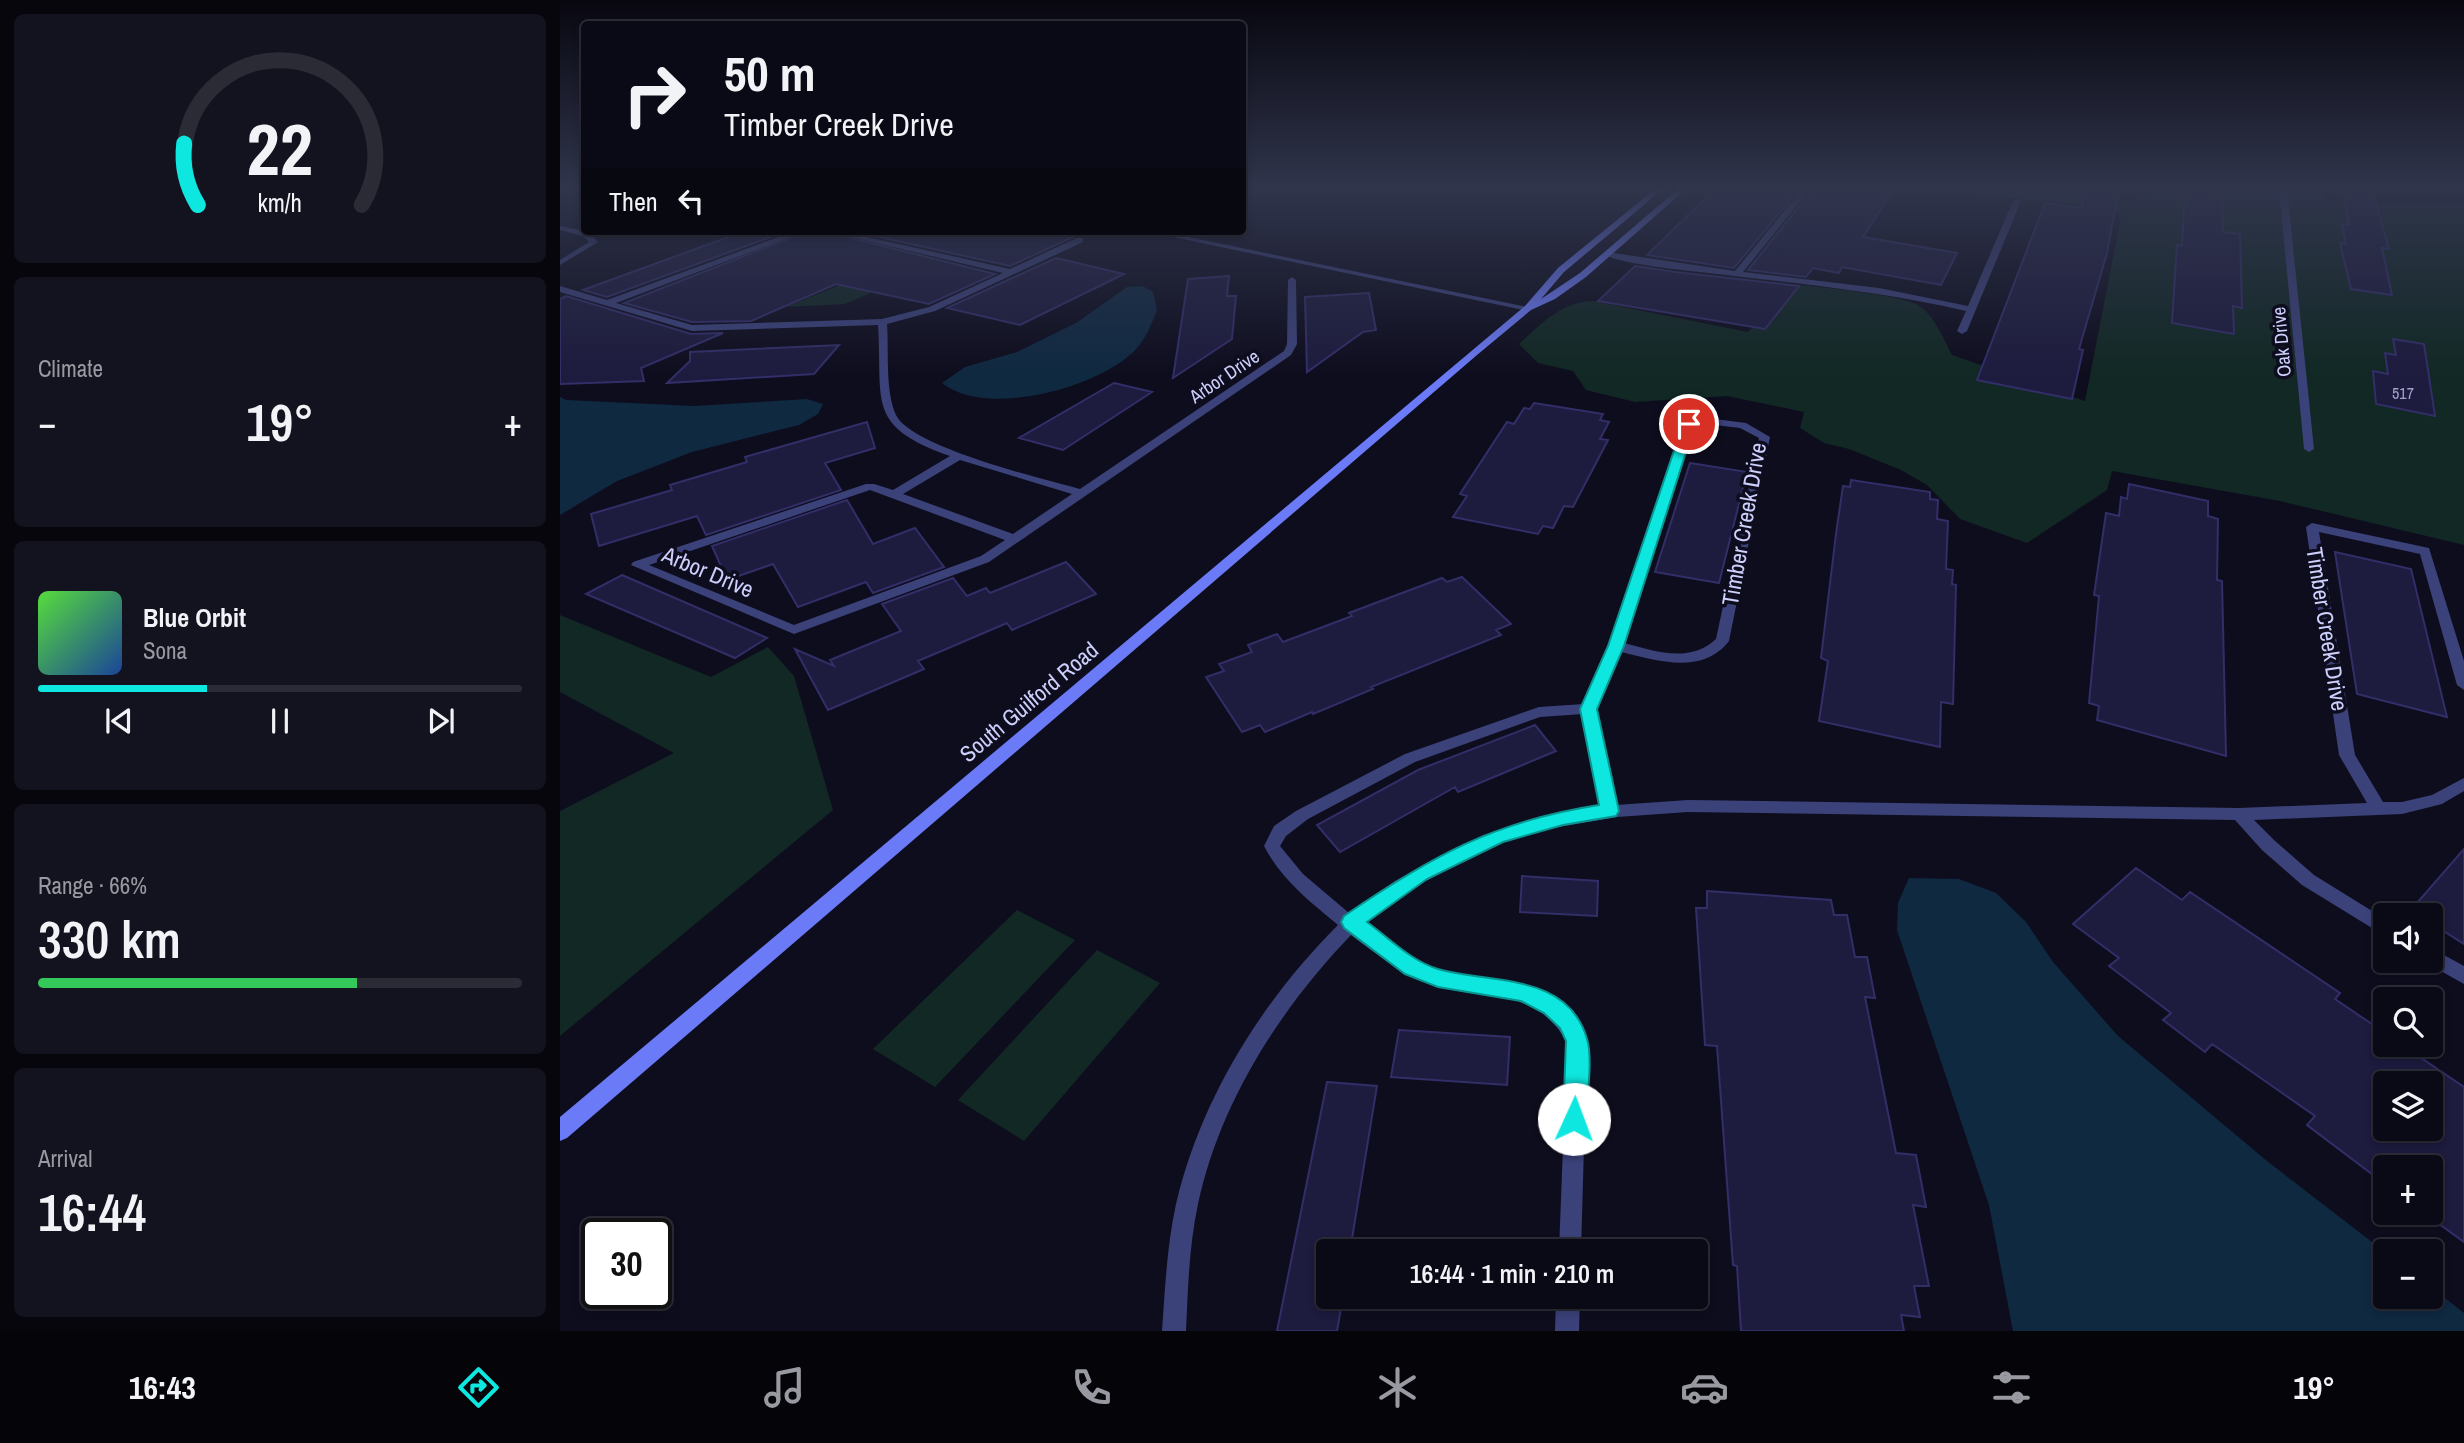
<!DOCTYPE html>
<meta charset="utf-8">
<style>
body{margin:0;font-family:"Archivo Narrow",sans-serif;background:#13131f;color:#f1f3f6;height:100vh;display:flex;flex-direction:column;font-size:26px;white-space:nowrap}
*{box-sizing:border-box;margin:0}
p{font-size:23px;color:#999aa1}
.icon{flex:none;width:38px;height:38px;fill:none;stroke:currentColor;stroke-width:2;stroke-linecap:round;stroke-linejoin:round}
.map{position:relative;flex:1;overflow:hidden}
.sheet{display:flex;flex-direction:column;gap:14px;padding:14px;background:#06060c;width:560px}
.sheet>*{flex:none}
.banner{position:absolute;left:21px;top:21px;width:665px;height:214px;border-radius:7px;box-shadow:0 4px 10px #0003,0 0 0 2px #2a2b35;background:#0a0a16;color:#f1f3f6;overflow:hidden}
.buttons{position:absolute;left:1813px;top:903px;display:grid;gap:14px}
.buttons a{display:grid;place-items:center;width:70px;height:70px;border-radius:7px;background:#0a0a16;box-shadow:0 4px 10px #0003,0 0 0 2px #2a2b35;font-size:35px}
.speed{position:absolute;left:21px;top:1218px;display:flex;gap:14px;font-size:35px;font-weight:700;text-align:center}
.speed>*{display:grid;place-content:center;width:91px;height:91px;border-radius:50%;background:#0a0a16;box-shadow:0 4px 10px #0003,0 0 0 2px #2a2b35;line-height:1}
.speed .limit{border:4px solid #111;border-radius:10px;background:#fff;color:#111}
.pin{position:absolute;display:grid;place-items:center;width:60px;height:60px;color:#fff;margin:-30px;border:4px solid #fff;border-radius:50%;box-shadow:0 2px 7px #0007}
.me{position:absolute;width:77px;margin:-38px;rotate:2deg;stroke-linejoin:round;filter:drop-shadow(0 0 5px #0008)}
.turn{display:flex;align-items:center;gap:24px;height:147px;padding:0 28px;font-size:32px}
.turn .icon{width:91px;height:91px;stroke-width:2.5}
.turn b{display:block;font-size:49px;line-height:60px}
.then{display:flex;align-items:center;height:66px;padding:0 28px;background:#0003;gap:14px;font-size:26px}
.big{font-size:52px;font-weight:600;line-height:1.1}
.sheet .tile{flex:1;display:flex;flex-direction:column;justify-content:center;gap:10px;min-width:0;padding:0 24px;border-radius:10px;background:#13131f}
.sheet .dial{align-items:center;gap:0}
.dial svg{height:182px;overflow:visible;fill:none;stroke:#2a2b35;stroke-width:7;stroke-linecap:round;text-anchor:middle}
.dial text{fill:#f1f3f6;stroke:none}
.song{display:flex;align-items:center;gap:21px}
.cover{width:84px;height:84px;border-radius:10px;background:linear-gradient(135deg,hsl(110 70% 55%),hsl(220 70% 35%))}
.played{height:7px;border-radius:4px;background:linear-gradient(90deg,#0ee7df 35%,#2a2b35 35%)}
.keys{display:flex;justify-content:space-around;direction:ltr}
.heat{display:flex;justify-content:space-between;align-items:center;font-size:38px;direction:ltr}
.charge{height:10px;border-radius:5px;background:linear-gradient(90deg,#34c759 66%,#2a2b35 0)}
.trip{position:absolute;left:756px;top:1239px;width:392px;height:70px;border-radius:7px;background:#0a0a16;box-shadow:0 4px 10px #0003,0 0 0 2px #2a2b35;font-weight:600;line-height:70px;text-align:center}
.tabs{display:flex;height:112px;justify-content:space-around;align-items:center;background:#040409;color:#999aa1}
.tabs .icon{width:49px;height:49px}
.tabs .active{color:#0ee7df}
.tabs b{font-size:32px;color:#f1f3f6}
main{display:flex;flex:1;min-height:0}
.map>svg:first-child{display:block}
</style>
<main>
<section class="sheet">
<div class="tile dial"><svg viewBox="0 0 100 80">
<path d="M14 69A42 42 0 1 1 86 69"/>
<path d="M14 69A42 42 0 0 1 8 42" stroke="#0ee7df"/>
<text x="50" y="56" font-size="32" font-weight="700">22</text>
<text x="50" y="72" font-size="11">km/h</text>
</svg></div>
<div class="tile"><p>Climate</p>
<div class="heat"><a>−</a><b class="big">19°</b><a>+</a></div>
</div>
<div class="tile">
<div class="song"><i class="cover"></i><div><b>Blue Orbit</b><p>Sona</p></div></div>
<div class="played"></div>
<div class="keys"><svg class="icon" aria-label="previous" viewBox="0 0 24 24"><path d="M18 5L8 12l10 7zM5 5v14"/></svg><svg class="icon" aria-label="pause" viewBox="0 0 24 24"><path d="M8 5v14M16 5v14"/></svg><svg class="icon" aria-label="next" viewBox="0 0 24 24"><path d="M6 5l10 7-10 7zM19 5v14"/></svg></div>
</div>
<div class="tile"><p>Range · 66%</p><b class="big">330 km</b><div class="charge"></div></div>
<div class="tile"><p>Arrival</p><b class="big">16:44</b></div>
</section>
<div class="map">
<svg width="1904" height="1331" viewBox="0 0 1904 1331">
<rect width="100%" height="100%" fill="#0e0d1e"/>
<!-- green -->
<path fill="#112824" d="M1367 189H1520L1571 202 1590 195V189H1751L1771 203 1904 204V545L1720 501 1552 471 1547 490 1467 543 1400 519 1367 485 1341 470 1289 449 1264 443 1240 428 1244 412 1167 396 1075 402 1026 390 1013 371 978 363 959 344C980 325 1002 301 1033 301L1188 332 1221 296 1227 284C1251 286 1341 295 1358 305 1375 316 1383 338 1392 355L1525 401 1561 217 1553 208Z
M295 279 324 287 285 304 226 307Z
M0 615 151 677 208 647 234 676 273 810 0 1036V811L114 753 0 692Z
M457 910 515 940 375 1087 313 1049Z
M537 950 600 983 464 1141 398 1100Z"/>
<!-- water -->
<path fill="#0f2941" d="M583 286 593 292 597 310C592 323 586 338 577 348 543 387 426 419 382 383L405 367 457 352 516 323 567 287Z
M0 397 6 400 135 406 247 399 263 404 258 414 239 425 132 452 57 481 0 515Z
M1349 878 1399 879 1436 893 1466 922 1493 962 1558 1036 1707 1161 1825 1252V1297H1871V1287L1904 1313V1331H1453L1429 1205 1337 930 1338 903Z"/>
<!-- building -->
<path fill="#1d1b3e" stroke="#322e68" stroke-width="2" fill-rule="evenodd" d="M1155 189H1239L1174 268 1087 255Z
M1253 189H1334L1303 237 1397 253 1381 285 1282 267 1279 273 1253 268 1246 277 1188 270Z
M1523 189H1559L1547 253 1519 349 1523 350 1512 399 1417 380 1485 203 1522 208Z
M1625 189H1657L1656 199 1662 200 1663 232 1680 234 1682 308 1673 306 1674 334 1612 323 1617 245 1622 246Z
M1783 189H1812L1829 249 1822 248 1832 295 1791 289 1780 243 1786 244 1782 224 1789 225Z
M185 231H227L47 297 23 290Z
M248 231H263L435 274 369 304 276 284 191 321 132 322 64 303Z
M292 231H526L450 266Z
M496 258 564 274 460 325 387 308Z
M1075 266 1115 272 1239 286 1205 329 1038 301Z
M669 276 667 296H676L672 339 613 378 628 279Z
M809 293 816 330 803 332 747 372 745 297Z
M6 296 131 334 163 333 81 368 84 381 0 384V299Z
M1833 339 1864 344 1875 416 1816 404 1813 371 1828 374 1825 353 1836 355Z
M279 345 254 374 107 383 130 361V352Z
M554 383 592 392 503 450 459 438Z
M974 403 1043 414 1040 420 1049 422 1040 439 1048 440 1013 507 1004 506 993 528 983 526 978 534 893 517 907 496 900 494 947 422 954 424 964 408 970 409Z
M307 422 315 448 265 463 281 490 146 535 137 516 39 546 31 514 112 490 110 485 187 462 185 457Z
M1130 463 1187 472 1159 583 1095 572Z
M1291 480 1370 492V499L1378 500 1377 519 1388 521 1386 569 1393 570 1392 584 1396 585 1393 704 1381 702 1380 747 1259 721 1268 661 1261 658 1276 534 1283 486 1290 487Z
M1569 484 1648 501V516L1658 519 1657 580 1662 581 1666 756 1537 720 1539 706 1529 703 1539 596 1534 595 1546 513 1559 516 1561 497 1567 499Z
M287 500 313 544 355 528 384 567 313 593 306 582 238 607 213 564 167 580 152 546Z
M1775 552 1851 569 1887 717 1797 694Z
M506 562 536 594 452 630 447 623 358 661 364 669 268 710 235 649 274 666 270 660 341 631 322 604 393 578 407 596 426 588 430 593Z
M62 575 207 638 175 658 26 594Z
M902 577 951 624 936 630 941 635 811 687 813 689 753 714 752 712 705 732 700 725 682 732 646 677 664 671 659 664 692 652 688 645 717 634 723 642 792 616 789 613 882 578 887 582Z
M975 725 996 751 898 792 895 787 780 852 757 825 858 770Z
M1904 849V944L1871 923V915H1857L1850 911Z
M1576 868 1622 900 1630 892 1780 993 1775 999 1825 1033V1045H1842L1904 1087V1242L1864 1213H1871V1167H1825V1184L1747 1125 1755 1116 1652 1044 1645 1052 1603 1020 1611 1013 1549 966 1559 958 1513 924ZM1825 1083H1871V1129H1825Z
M962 876 1038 881 1037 916 960 912Z
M1147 891 1271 900 1274 915H1287L1295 957H1307L1315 998 1305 997 1336 1153 1356 1155 1366 1207 1353 1205 1369 1286H1354L1360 1317 1341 1315 1344 1331H1181L1177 1266 1173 1265 1157 1046 1145 1045 1136 908H1147Z
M839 1030 950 1037 947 1085 831 1077Z
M767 1082 817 1086 790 1251H768V1297H783L777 1331H717Z"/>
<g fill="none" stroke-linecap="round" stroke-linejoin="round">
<!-- minor -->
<path fill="#3b427a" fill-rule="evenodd" d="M1242 189H1250L1183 272 1319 288 1408 306 1453 201 1457 199 1461 201 1407 331 1402 334 1397 331 1406 311C1324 292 1241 284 1158 274 1133 271 1062 265 1043 254L1047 252 1175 271Z
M1719 189H1727L1754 449 1749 452 1744 449Z
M0 226 29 232 38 242 0 265V260L29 242 23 236 0 230Z
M235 231H246L56 303 132 325 322 319 369 307 443 273 266 231H280L450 269 517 238H523V242L375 311 327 324C329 350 325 391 336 415 351 447 483 479 520 489L724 351 727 344 728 280 732 277 736 280 737 344 731 355 429 562 234 634 71 565 73 562 306 484H314L333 490 390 456C305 426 323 402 318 325L132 331 0 292V286L47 300ZM400 460 512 494 453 534 343 494ZM310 490 445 540 421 556 234 625 89 565Z
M584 231H599L972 308 968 311Z
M1147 418 1186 423 1210 437 1169 641C1142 676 1096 660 1061 652L1036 709 1056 805 1128 800 1679 808 1807 803 1779 755 1746 527 1752 523 1869 548 1904 661V690L1897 685 1860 554 1759 532 1795 755 1823 802H1842L1872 795 1904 778V791L1882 804 1842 814 1694 820 1714 840 1754 875 1825 919V936L1742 885 1702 850 1675 820 1128 812 1057 817 987 829 940 842 847 891 803 923C826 940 853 962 881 970 940 988 997 973 1027 1041L1021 1251H999L1007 1042C973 985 929 1003 874 985 844 975 816 954 791 935 720 1009 660 1102 638 1204 629 1246 628 1289 626 1331H602C605 1289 607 1245 616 1204 641 1098 702 1001 778 925 749 901 721 879 704 846L714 826 736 811 845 754 979 707 1024 704 1049 646 1124 424 1125 422ZM1147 424 1180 428 1199 438 1156 639C1129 664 1095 651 1064 643L1133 426ZM1023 714 1040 807 987 816 923 835 835 881 789 913 743 874 720 846 726 836 748 819 855 762 980 717Z
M1871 948 1904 966V984L1865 962 1871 961Z
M996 1297H1020L1019 1331H995Z"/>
<!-- secondary -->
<path fill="#6b7af6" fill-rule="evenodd" d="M1095 189H1103L1004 272 981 299 1020 273 1118 189H1126L1026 277 995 299 971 310 917 355 7 1138 0 1141V1117L965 306 998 268Z"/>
</g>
<!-- sky -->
<linearGradient id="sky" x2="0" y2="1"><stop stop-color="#080710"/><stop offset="0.5" stop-color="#30354c"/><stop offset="1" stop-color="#30354c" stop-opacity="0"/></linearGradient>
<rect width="1904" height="375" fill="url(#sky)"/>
<!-- route -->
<path fill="#0ee7df" stroke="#099691" stroke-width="2" d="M1129 421 1135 424 1064 646 1037 709 1059 811 1056 816 1003 825 943 842 867 879 807 922C829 938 851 961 878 969 930 984 1008 972 1027 1039 1033 1058 1027 1097 1026 1119L1023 1127 1014 1130 1006 1127 1003 1119 1006 1041 1000 1028 984 1013 961 1001 878 987 845 974 784 928 781 922 784 916C870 857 934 821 1039 805L1020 709 1048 646 1123 424Z"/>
<g text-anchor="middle" stroke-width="7" stroke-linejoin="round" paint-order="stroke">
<!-- far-number labels -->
<g font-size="16" fill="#a1a2cc">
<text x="1843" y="399">517</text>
</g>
<!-- far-street labels -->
<g font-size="19" fill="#cdcffc" stroke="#0e0d1e">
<text transform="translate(1721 342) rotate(-95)" y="7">Oak Drive</text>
<text transform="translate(664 376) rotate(-34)" y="7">Arbor Drive</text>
</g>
<!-- street labels -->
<g font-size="23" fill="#cdcffc" stroke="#0e0d1e">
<text transform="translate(1184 524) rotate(-80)" y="8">Timber Creek Drive</text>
<text transform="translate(148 572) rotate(23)" y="8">Arbor Drive</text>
<text transform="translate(1767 629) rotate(81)" y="8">Timber Creek Drive</text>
<text transform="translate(469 702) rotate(-40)" y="8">South Guilford Road</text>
</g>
</g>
</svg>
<div class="buttons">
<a><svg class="icon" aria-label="sound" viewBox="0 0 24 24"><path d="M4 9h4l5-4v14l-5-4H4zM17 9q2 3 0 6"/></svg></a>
<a><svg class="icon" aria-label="search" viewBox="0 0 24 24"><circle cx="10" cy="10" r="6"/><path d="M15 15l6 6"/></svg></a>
<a><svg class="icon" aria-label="layers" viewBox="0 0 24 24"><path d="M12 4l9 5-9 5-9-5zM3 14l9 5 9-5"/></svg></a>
<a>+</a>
<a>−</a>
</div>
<div class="speed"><div class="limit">30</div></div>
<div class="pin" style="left:1129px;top:424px;background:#d93025"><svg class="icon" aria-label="arrive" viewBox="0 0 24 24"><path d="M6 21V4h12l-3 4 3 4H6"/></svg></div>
<svg class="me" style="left:1014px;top:1119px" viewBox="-20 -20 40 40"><circle r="19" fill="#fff"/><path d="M0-13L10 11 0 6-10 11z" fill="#0ee7df"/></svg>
<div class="trip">16:44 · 1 min · 210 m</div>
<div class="banner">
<div class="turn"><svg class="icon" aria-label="right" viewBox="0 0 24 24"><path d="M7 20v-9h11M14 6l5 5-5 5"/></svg><div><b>50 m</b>Timber Creek Drive</div></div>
<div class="then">Then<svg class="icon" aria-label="left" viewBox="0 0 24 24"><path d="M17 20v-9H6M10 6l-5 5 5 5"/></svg></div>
</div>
</div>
</main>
<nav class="tabs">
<b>16:43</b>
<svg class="icon active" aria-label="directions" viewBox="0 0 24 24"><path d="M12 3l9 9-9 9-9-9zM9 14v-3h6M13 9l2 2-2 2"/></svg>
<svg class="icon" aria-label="music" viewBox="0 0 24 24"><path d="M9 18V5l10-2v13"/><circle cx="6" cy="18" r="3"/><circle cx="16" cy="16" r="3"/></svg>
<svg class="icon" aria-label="phone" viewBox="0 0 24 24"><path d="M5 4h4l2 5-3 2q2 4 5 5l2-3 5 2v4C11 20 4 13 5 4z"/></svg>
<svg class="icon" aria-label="climate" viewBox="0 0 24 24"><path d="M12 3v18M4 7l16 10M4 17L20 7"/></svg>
<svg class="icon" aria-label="car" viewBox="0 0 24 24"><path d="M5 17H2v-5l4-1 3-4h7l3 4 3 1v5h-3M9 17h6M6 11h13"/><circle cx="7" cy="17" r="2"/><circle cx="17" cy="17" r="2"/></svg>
<svg class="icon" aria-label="filters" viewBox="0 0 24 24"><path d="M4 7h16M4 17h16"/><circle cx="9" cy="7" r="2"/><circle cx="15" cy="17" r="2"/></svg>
<b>19°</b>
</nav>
